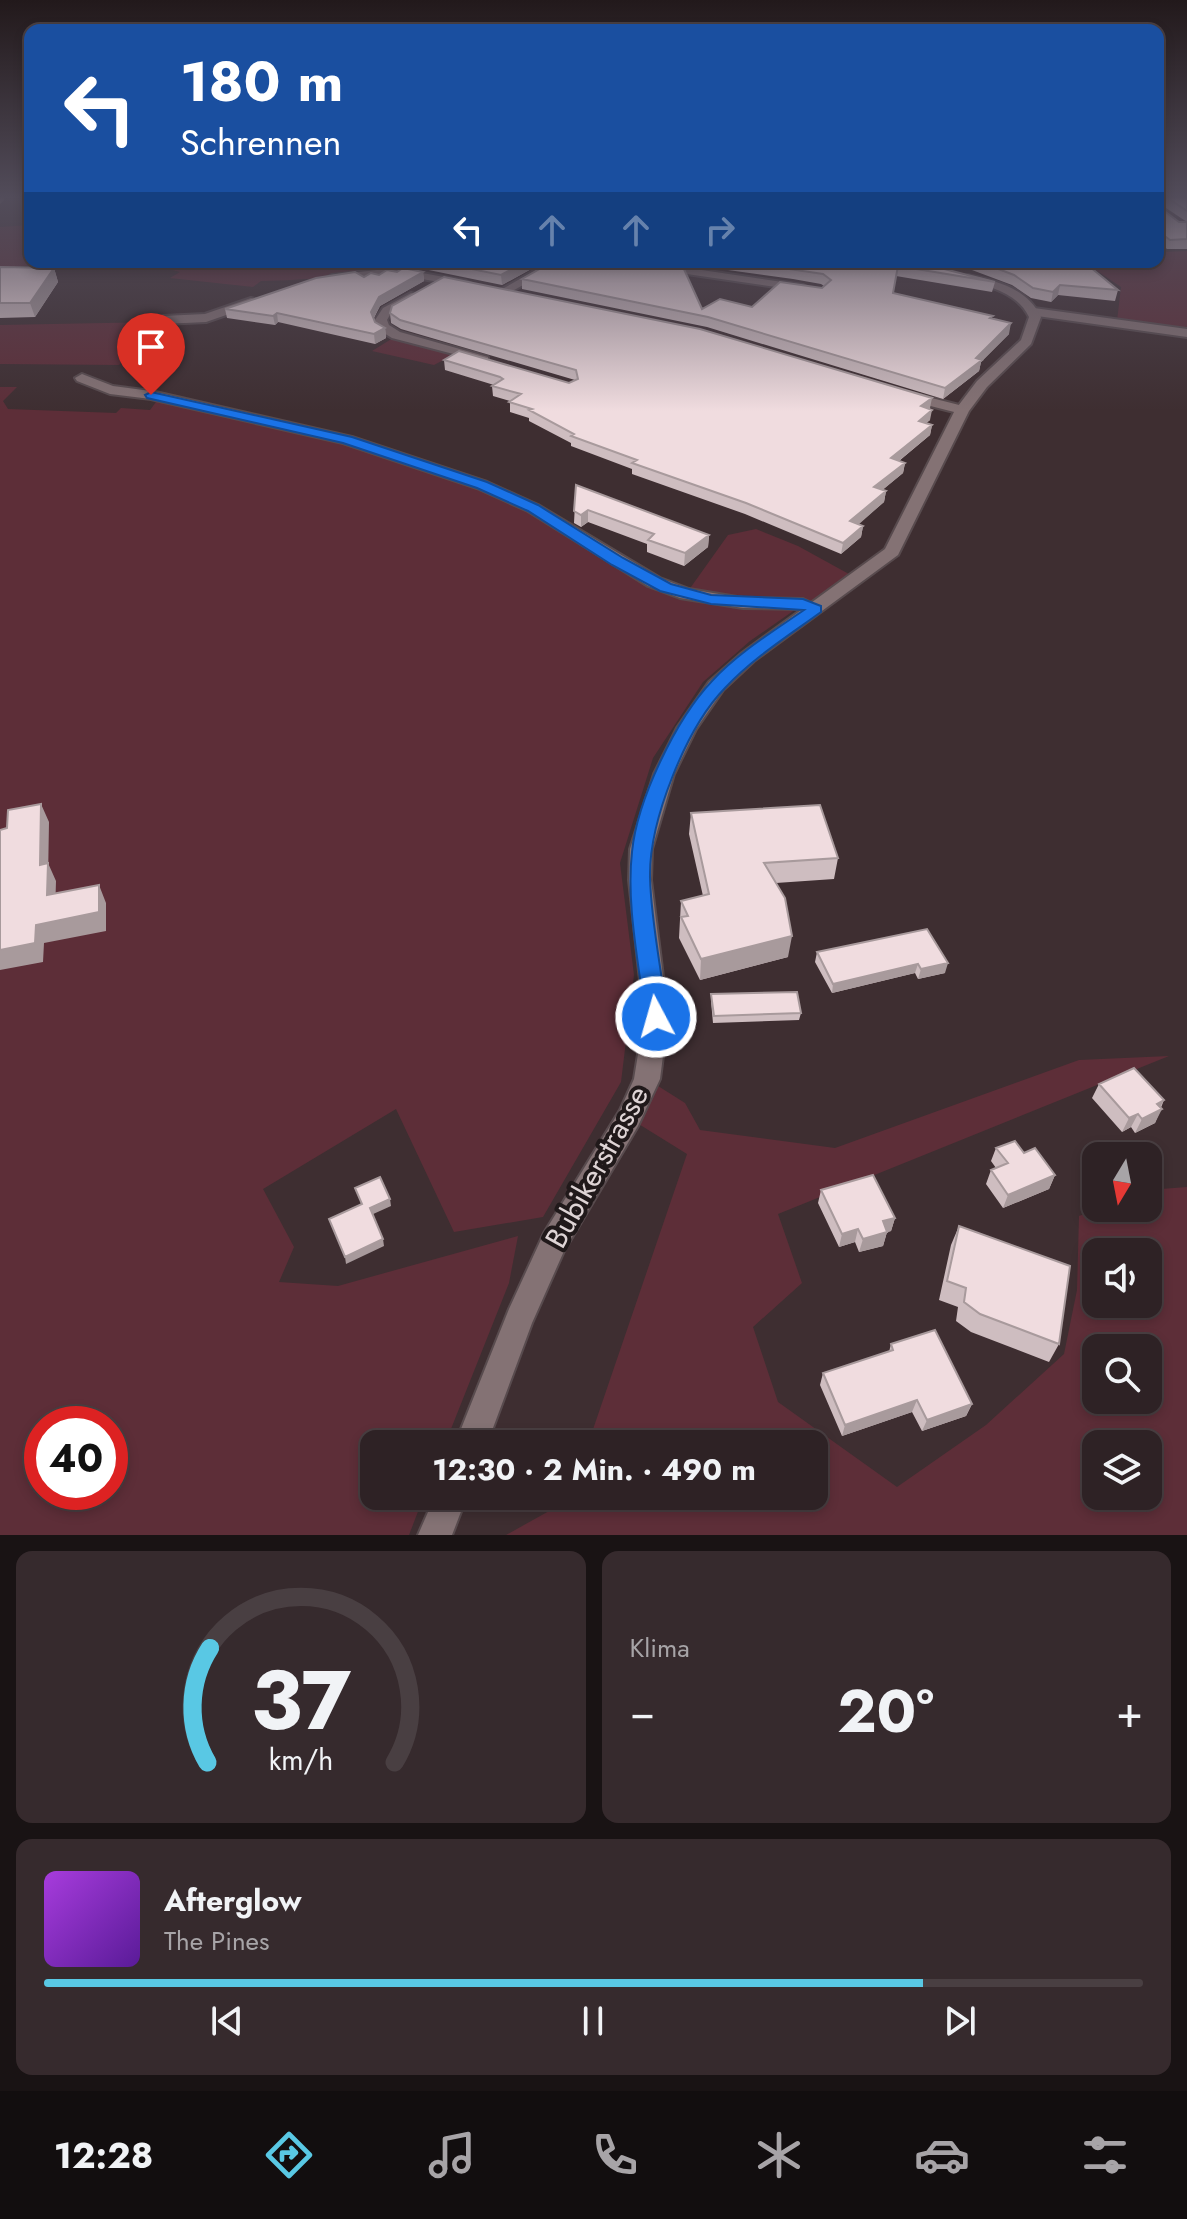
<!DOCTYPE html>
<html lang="de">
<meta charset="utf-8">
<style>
body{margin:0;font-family:Jost,sans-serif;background:#362a2d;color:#f1f3f6;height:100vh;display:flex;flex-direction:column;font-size:30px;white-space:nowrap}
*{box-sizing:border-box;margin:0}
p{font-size:26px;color:#a7a4a7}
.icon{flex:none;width:44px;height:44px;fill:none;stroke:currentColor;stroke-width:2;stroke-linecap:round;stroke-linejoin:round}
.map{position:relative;height:1535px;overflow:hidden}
.drawer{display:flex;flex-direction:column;gap:16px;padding:16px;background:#191314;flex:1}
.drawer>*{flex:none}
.banner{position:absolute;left:24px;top:24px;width:1140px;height:244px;border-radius:16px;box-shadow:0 4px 12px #0003,0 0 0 2px #493f42;background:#1a4fa0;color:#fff;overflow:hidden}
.needle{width:52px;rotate:190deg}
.controls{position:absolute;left:1082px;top:1142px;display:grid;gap:16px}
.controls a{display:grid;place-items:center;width:80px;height:80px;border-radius:16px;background:#2e2225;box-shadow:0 4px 12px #0003,0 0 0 2px #493f42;font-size:40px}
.speed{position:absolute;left:24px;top:1406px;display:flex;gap:16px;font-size:40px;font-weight:700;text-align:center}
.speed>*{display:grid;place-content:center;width:104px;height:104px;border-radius:50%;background:#2e2225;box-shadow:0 4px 12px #0003,0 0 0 2px #493f42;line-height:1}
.speed .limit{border:12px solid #d22;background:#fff;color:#111}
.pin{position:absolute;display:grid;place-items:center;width:68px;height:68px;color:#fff;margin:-82px -34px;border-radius:50% 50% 50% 0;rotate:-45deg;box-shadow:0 0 8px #0007}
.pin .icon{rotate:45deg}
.me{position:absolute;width:88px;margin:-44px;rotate:354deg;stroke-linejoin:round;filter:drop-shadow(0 0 6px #0008)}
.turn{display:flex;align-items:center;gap:28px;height:168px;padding:0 24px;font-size:36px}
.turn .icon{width:104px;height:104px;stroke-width:2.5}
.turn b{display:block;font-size:56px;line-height:68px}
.lanes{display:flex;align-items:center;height:76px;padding:0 24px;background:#0003;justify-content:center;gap:40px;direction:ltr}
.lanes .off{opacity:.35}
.big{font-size:60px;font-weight:700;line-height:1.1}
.drawer .tile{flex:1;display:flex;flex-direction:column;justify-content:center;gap:12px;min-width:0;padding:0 28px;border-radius:16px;background:#362a2d}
.drawer .dial{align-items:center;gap:0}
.dial svg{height:208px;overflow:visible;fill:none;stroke:#493f42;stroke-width:7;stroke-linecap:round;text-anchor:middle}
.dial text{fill:#f1f3f6;stroke:none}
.song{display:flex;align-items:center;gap:24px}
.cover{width:96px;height:96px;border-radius:12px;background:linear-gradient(135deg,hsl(280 70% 55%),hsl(270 70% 35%))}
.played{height:8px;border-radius:4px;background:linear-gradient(90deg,#59c8e4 80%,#493f42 80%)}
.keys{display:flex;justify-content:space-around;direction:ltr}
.heat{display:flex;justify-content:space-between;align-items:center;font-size:44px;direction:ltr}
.drawer .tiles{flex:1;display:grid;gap:16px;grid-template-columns:1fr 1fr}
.tile:last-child{grid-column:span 2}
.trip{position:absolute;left:360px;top:1430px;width:468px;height:80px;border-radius:16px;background:#2e2225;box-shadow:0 4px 12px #0003,0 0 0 2px #493f42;font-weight:700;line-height:80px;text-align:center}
.tabs{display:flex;height:128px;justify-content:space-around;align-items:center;background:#120e0f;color:#a7a4a7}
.tabs .icon{width:56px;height:56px}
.tabs .on{color:#59c8e4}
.tabs b{font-size:36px;color:#f1f3f6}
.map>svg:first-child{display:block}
</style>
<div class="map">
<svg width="1187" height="1535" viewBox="0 0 1187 1535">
<rect width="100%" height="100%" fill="#3e2e31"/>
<!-- green -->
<path fill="#5d2e38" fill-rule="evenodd" d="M30 225V262H77L0 268V227Z
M1158 248 1163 252 1187 251V329L1117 321 1121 287 1084 262H1158Z
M160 262H392C351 278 306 280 261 281L253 287 170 278 180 272 156 266Z
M157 322 119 365 0 364V325Z
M393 338 452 353 453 355 434 365 372 351Z
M0 387H17L3 401 8 409 116 413 121 408 150 410 159 398 373 449 502 496 662 590 747 609 771 606 796 609 750 641 703 682 653 758 620 863 634 975 621 1082 543 1217 454 1232 396 1109 263 1189 294 1247 279 1282 338 1286 518 1236 509 1283 445 1444H374V1496H424L409 1535H0ZM42 1424H110V1492H42Z
M756 529 798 546 858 579 815 609 686 594 728 535Z
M1169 1056 778 1214 802 1283 753 1327 778 1402 897 1487 986 1425 1064 1354 1077 1290 1079 1216 1101 1208H1148V1190L1187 1187V1535H506L569 1500 570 1496H814V1444H588L687 1154 629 1118 647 1079 685 1103 700 1130 835 1148 1079 1060ZM1096 1252H1148V1304H1096ZM1096 1348H1148V1400H1096ZM1096 1444H1148V1496H1096Z"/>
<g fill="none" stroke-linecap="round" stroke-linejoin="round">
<defs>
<path id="street" d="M550 262H564L507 294 497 292Z
M619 262H648L803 285 809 288 803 291 625 265Z
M395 268 466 281 472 284 466 287 395 274 332 281 326 278 332 275Z
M411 293 421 295 391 313 387 320 389 325 400 332 488 357V363L392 338 379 330 375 320 383 308Z
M251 298 255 299V305L206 322 163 324 157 320 163 316 205 314Z
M1034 308 1187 329V337L1030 315 1028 312Z
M82 374 113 386 151 391 352 437 487 482 538 505 660 578 689 589 743 598 803 599 824 609 815 614 800 609 743 608 680 598 648 586 528 511 477 488 343 443 151 399 110 394 77 381 75 378Z
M908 392 967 407 969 410 962 414 903 399V393Z"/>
<path id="secondary" d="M968 275C997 281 1027 288 1041 317L1031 344 987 387 969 411 898 555 754 661 723 690 696 729 674 774 652 849 651 880 668 1017 660 1079 638 1126 564 1251 532 1323 487 1444H455L509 1309 544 1233 620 1110 634 1079 644 1017 629 880 630 849 654 774 677 728 709 682 742 653 885 549 955 410 977 381 1021 340 1029 317C1017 292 988 286 964 280L962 278Z
M435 1496H467L452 1535H418Z"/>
</defs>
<!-- street casing -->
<use href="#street" stroke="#584b4e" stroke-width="4"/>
<!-- secondary casing -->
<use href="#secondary" stroke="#584b4e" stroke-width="4"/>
<!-- street -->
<use href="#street" fill="#847274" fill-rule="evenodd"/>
<!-- secondary -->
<use href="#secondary" fill="#847274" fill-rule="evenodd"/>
</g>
<!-- wall -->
<path fill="#cebdc0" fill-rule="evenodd" d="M1158 196H1187V249H1167L1158 242ZM1159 204H1160L1187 222H1179L1159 207Z
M418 262H544L502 285 419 268Z
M670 262H917L995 282 992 292 896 276 893 294 992 319 1009 334 981 362 979 371 943 399 707 327 522 289V279L702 309 752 307 822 288 824 286 821 284 793 279Z
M933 262H1084L1118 290 1115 301 1058 295 1051 302 1031 298 1012 285 972 270Z
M0 267 54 268 58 282 35 317 0 318Z
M397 272H423L424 281 380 306 374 318 375 322 385 328 386 338 375 344 278 322 275 325 227 318 225 309 364 277Z
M390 313 930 408V420L926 423 932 425 930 435 899 461 905 463 903 473 882 490 886 491 884 502 858 524 863 526 861 537 841 554 745 514 632 474V469L571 446V443L529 421V418L510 412V401L493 396 492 386 494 385 445 370 444 360 569 383 575 380 401 329 391 323Z
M576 485 709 535 708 547 684 566 647 552V544L588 522 581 527 574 523Z
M691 813 838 858 834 879 776 883 788 957 700 980 679 938 681 901 703 896 689 834Z
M927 929 945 973 918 979 915 973 832 993 815 962 817 952Z
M711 994 801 1013 799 1020 713 1023 711 1001Z
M1099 1084 1164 1100 1155 1123 1135 1133 1131 1127 1122 1132 1092 1098Z
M996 1148 1024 1153 1055 1175 1049 1189 1003 1208 986 1184 991 1170 996 1168 991 1161Z
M821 1190 895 1218 891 1231 887 1232 883 1246 859 1252 855 1242 839 1247 818 1203Z
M959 1226 1059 1344 1049 1362 971 1332 956 1321 958 1307 939 1300 951 1245Z
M891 1344 972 1404 966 1416 922 1431 912 1412 842 1436 820 1385 823 1373 889 1352Z"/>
<!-- shaded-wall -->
<path fill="#a89a9c" d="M0 196H3L4 200 0 204Z
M525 262H544L502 285 501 275Z
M54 268 58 282 35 317 30 303Z
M423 272 424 281 380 306 372 321 371 312 379 297Z
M1060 285 1058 295 1051 302 1053 292Z
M277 313 278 322 275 325 273 316Z
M1011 323 1009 334 981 362 979 371 943 399 945 388Z
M385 328 386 338 375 344 374 334Z
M932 398 930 408 919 417 921 406Z
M932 410 930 420 917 431 919 421Z
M932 425 930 435 889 469 891 458Z
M905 463 903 473 873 498 874 487Z
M886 491 884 502 849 533 850 521Z
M588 510V522L581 527V515Z
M863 526 861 537 841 554 843 543Z
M709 535 708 547 684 566 685 553Z
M41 804 49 822 48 880V863L56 881 55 914 47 895 40 865Z
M99 885 106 903V931L44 943 43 962 0 970V950L36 925Z
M792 936 788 957 700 980 701 959Z
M948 963 945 973 918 979 921 969Z
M918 964 915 973 832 993 833 984Z
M1164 1100 1158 1111 1162 1109 1155 1123 1135 1133 1142 1119 1157 1104Z
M1138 1114 1131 1127 1122 1132 1129 1118Z
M1055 1175 1049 1189 1003 1208 1008 1195Z
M390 1199 391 1206 371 1215 370 1208Z
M895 1218 891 1231 879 1235 883 1221Z
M858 1229 855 1242 839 1247 842 1234Z
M887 1232 883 1246 859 1252 863 1239Z
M383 1239 384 1246 346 1264 345 1257Z
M917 1400 912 1412 842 1436 845 1425Z
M972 1404 966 1416 922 1431 927 1420Z"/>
<!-- building -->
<path fill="#f0dcdf" stroke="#a89a9c" stroke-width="2" d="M1158 196 1159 207 1179 222H1187V239L1170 240 1158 231Z
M1165 196H1187V211Z
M437 262H525L501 275Z
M552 262H650L683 267 702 309 720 299 752 307 780 282 822 288 831 280 823 274 742 262H917L995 282 898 266 893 293 993 316 990 318 1011 323 976 358 982 360 945 388 708 317 522 279Z
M980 262H1084L1118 290 1060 285 1053 292 1033 288 1014 275Z
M0 267 54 268 30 303H0Z
M403 268 423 272 379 297 371 312 375 322 385 328 374 334 277 313 273 316 225 309 316 278 355 272 364 277 371 273 379 275 387 270 397 272Z
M444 277 700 329 932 398 921 406 932 410 919 421 932 425 891 458 905 463 874 487 886 491 850 521 863 526 843 543 746 503 632 463 637 460 571 436 574 434 529 410 532 409 509 402 521 394 492 386 503 379 500 377 444 360 459 351 569 383 578 379 576 370 400 320 390 313 392 306Z
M576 485 709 535 685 553 648 540 654 534 588 510 581 515 574 511Z
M41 804 40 865 48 863 47 895 99 885V912L36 925 35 943 0 950V830L7 828 8 810Z
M820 805 838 858 764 863 785 898 792 936 701 959 681 917 688 916 681 901 709 894 691 813Z
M927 929 948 963 921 969 918 964 833 984 817 952Z
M797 992 801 1013 714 1016 711 994Z
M1134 1068 1164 1100 1157 1104 1162 1109 1142 1119 1138 1114 1129 1118 1099 1084Z
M1015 1141 1024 1153 1035 1148 1055 1175 1008 1195 991 1170 1008 1163 996 1148Z
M873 1175 895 1218 883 1221 887 1232 863 1239 858 1229 842 1234 821 1190Z
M380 1177 390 1199 370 1208 383 1239 345 1257 329 1219 362 1204 355 1188Z
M959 1226 1070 1266 1059 1344 980 1314 964 1302 966 1288 947 1281Z
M935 1330 972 1404 927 1420 917 1400 845 1425 823 1373 893 1350 891 1344Z"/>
<!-- sky -->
<linearGradient id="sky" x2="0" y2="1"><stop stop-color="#22191b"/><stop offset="0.48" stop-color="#524c5a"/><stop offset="1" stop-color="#524c5a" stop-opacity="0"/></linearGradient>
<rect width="1187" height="411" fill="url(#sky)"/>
<!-- route -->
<path fill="#1a73e8" stroke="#114b97" stroke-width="2" d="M151 392 352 437 487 482 538 505 623 558 671 584 711 595 803 599 821 606V612C788 636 753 658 725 688 686 728 649 821 650 877 651 923 662 971 667 1017L664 1023 656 1026 648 1023 645 1017C639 963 626 905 632 852 637 800 676 719 712 681 738 653 772 632 804 610L711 604 660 591 612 565 528 511 477 488 343 443 147 398 145 395Z"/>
<g text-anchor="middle" stroke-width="8" stroke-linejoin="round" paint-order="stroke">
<!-- street labels -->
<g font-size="30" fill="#ded4d5" stroke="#20191a">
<text transform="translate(597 1167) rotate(-61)" y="10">Bubikerstrasse</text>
</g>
</g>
</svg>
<div class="controls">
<a><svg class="needle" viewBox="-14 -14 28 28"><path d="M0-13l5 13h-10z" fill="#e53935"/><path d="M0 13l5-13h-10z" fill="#a7a4a7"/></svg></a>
<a><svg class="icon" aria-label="sound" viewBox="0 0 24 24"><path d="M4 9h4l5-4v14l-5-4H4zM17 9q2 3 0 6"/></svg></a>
<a><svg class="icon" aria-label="search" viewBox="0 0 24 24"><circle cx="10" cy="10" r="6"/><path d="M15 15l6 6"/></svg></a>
<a><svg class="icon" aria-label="layers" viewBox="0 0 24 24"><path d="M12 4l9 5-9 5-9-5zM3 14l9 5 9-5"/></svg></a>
</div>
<div class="speed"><div class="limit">40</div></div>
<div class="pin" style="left:151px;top:395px;background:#d93025"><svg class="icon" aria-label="arrive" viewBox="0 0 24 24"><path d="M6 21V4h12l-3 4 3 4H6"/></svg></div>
<svg class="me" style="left:656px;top:1017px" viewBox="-20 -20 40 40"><circle r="17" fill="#1a73e8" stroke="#fff" stroke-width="3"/><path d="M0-11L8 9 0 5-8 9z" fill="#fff"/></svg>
<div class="trip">12:30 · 2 Min. · 490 m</div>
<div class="banner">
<div class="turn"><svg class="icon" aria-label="left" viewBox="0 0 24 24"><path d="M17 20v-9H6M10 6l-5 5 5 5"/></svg><div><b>180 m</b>Schrennen</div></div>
<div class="lanes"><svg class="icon" aria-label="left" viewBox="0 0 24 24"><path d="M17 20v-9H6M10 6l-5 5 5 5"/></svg><svg class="icon off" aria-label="ahead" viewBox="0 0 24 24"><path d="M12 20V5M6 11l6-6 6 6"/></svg><svg class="icon off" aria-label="ahead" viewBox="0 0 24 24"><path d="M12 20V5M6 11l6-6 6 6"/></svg><svg class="icon off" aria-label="right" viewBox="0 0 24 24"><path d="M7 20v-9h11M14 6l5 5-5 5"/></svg></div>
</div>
</div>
<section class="drawer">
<div class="tiles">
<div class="tile dial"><svg viewBox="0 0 100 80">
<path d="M14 69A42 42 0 1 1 86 69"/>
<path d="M14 69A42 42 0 0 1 15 25" stroke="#59c8e4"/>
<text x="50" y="56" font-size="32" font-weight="700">37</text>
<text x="50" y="72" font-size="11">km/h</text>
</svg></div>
<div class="tile"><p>Klima</p>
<div class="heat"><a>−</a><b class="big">20°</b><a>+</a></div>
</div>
<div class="tile">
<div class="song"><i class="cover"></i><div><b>Afterglow</b><p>The Pines</p></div></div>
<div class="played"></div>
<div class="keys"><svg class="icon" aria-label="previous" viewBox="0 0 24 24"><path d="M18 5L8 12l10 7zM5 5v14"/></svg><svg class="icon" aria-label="pause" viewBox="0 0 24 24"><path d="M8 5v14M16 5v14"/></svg><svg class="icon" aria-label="next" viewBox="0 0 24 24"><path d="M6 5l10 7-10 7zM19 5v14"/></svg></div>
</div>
</div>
</section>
<nav class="tabs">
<b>12:28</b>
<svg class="icon on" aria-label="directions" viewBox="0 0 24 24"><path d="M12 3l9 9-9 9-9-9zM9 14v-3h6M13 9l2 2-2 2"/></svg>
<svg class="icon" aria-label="music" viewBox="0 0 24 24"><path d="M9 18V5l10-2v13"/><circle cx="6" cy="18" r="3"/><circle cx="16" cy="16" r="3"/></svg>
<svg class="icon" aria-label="phone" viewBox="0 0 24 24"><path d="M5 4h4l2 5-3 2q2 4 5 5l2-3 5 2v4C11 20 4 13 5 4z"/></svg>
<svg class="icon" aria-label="climate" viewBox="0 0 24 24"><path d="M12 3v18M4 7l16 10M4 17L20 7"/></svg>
<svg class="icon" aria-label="car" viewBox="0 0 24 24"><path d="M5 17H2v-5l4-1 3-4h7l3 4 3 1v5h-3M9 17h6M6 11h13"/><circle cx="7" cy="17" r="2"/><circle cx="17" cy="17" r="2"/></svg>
<svg class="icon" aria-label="filters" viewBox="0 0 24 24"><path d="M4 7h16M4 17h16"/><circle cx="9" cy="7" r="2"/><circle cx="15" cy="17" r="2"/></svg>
</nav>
